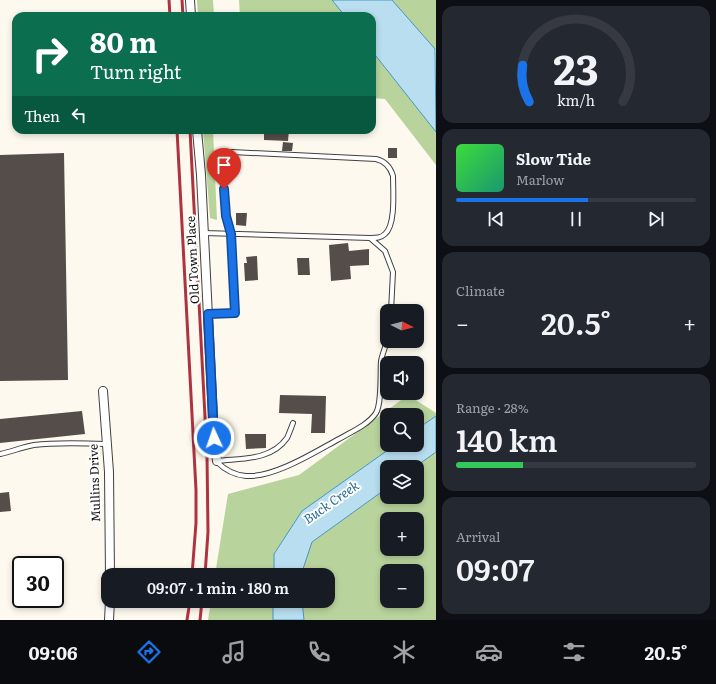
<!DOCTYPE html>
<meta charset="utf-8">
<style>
body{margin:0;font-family:Literata,serif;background:#242831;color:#f1f3f6;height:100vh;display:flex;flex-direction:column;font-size:15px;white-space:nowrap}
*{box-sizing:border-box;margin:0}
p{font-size:13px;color:#9ea1a6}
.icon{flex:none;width:22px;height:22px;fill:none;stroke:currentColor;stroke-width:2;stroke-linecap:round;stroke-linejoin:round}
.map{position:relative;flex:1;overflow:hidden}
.side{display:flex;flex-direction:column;gap:6px;padding:6px;background:#0d0f14;width:280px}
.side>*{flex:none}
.banner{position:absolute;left:12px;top:12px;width:364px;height:122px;border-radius:12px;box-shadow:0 2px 6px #0003;background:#0b6e4f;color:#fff;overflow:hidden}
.needle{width:26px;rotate:96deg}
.controls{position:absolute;left:380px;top:304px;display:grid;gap:8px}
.controls a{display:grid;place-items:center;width:44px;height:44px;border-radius:8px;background:#171b24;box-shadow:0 2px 6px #0003;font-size:20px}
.speed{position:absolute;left:12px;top:556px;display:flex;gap:8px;font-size:20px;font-weight:700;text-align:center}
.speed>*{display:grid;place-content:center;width:52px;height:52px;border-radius:50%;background:#171b24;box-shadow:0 2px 6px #0003;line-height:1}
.speed .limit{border:2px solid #111;border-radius:6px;background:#fff;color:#111}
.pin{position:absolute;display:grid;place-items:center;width:34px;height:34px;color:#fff;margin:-41px -17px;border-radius:50% 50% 50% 0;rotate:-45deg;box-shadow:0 0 4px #0007}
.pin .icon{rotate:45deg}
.me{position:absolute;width:44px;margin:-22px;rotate:357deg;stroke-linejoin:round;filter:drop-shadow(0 0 3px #0008)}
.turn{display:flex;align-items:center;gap:14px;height:84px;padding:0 12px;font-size:18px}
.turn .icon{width:52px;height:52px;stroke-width:2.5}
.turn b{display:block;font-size:28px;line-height:34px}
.then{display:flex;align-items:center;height:38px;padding:0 12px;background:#0003;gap:8px;font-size:15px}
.big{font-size:30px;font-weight:600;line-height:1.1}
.side .tile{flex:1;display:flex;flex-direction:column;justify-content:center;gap:6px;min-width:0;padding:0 14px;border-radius:12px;background:#242831}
.side .dial{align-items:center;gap:0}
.dial svg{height:104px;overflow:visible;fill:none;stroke:#363941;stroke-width:7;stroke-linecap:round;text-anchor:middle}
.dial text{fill:#f1f3f6;stroke:none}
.song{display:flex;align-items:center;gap:12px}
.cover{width:48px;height:48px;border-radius:6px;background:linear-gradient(135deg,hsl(120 70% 55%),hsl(160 70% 35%))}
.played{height:4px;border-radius:2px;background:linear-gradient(90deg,#1a73e8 55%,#363941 55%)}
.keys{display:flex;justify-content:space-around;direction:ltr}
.heat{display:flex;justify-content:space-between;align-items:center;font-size:22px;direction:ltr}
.charge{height:6px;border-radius:3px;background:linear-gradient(90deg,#34c759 28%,#363941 0)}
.trip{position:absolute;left:101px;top:568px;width:234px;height:40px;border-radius:12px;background:#171b24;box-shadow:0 2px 6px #0003;font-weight:600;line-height:40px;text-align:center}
.menu{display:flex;height:64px;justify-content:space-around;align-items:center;background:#090b0e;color:#9ea1a6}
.menu .icon{width:28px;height:28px}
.menu .current{color:#1a73e8}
.menu b{font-size:18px;color:#f1f3f6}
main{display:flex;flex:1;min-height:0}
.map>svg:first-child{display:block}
</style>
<main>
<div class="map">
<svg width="436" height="620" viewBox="0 0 436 620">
<rect width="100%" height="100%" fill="#fdf9ee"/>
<!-- forest -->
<path fill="#b8d39c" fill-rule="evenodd" d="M197 0H213L214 16H198Z
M239 0H332L345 16H240Z
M392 0H436V50L435 49Z
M372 51 436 132V165L385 99 372 98Z
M203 130H213L217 220 210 218Z
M408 395 436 413V416L417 429V415H387V445H395L302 511 274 554V575H215L228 494 299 475Z
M436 452V620H304L302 601H328V575H301L312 542 387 488V497H417V467H415ZM387 519H417V549H387ZM387 571H417V601H387Z
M211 601H273V620H208Z"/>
<!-- water -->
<path fill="#b8def0" stroke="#4696bf" d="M332 0H392L435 49 436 132 372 51V16H345Z
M436 416V452L415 467H387V488L312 542 301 575H274V554L302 511 395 445H417V429Z
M273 601H302L304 620H273Z"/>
<!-- building -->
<path fill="#544d4a" d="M264 130H289L288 141 264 140Z
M283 142 293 143 292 151H282Z
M388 148H397V158H388Z
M64 153 68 380 0 381V155Z
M236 213H247L246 226 236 225Z
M348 243 349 251 369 249V265L350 266 351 279 331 281 329 245Z
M257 256 258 280 245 281 244 263H247L246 257Z
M297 258H309L310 275H298Z
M280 395 326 396 325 433H311L312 414 279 413Z
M82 411 85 434 0 443V419Z
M245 434H266V448L246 449Z
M9 492 11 511 0 512V493Z"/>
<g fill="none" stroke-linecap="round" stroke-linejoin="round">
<defs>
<path id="lane" d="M204 233 370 238 385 251 393 272 391 311
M208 314 235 313 231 234 226 216 223 176V163L225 157 232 152 376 159C385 161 390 166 393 176 393 190 396 225 385 234 381 238 376 238 370 238
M0 454C11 452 22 447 34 445 57 442 82 443 106 444
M217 461C241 458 271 461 287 438 289 434 291 428 293 423
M217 462C225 470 234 475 246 476 274 478 315 452 339 439 351 432 368 425 376 413 382 403 380 374 381 361 382 355 385 348 387 341"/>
<path id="street" d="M190 0 191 16
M197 130 201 175 214 438 217 461
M103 391 109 472 110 575
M109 620 110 601"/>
</defs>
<!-- lane casing -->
<use href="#lane" stroke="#404040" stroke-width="6"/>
<!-- street casing -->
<use href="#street" stroke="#404040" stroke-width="10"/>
<!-- lane -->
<use href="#lane" stroke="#fff" stroke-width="4"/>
<!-- street -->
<use href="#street" stroke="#fff" stroke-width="8"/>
<!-- rail -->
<path stroke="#ae3340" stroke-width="3" d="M169 0 170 16
M182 0 183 16
M177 130 196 490V523L192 575
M190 130 207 455 208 532 205 575
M187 620 190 601
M200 620 202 601"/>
</g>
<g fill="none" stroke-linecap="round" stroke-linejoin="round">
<defs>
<path id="route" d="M214 438 208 314 235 313 231 234 226 216 224 189"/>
</defs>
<!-- route casing -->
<use href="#route" stroke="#114b97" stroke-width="10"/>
<!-- route -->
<use href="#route" stroke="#1a73e8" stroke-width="7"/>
</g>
<g text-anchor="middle" stroke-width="4" stroke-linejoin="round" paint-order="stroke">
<!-- street labels -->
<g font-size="12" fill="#0d0d0d" stroke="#fff">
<text transform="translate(193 260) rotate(-93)" y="4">Old Town Place</text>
<text transform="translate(95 483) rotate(-92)" y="4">Mullins Drive</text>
</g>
<!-- water labels -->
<g font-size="13" font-style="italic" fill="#236891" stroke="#fff">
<text transform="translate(331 502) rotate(-35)" y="5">Buck Creek</text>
</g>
</g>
</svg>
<div class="controls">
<a><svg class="needle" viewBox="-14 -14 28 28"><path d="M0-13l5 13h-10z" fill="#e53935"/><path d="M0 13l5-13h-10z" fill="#9ea1a6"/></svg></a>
<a><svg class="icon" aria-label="sound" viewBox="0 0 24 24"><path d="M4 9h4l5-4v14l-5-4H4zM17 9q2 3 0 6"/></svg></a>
<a><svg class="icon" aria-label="search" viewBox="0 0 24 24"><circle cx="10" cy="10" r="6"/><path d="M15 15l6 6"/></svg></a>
<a><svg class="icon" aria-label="layers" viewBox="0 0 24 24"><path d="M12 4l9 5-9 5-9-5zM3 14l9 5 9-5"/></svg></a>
<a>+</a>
<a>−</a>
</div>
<div class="speed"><div class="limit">30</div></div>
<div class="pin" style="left:224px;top:189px;background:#d93025"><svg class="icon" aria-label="arrive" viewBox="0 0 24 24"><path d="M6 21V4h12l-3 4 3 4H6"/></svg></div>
<svg class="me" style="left:214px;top:438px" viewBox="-20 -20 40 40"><circle r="17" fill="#1a73e8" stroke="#fff" stroke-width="3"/><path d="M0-11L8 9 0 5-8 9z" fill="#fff"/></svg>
<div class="trip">09:07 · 1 min · 180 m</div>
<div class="banner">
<div class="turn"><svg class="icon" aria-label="right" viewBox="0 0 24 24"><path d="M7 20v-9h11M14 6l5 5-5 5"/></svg><div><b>80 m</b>Turn right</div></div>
<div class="then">Then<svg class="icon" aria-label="left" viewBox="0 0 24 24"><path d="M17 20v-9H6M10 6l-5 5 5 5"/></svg></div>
</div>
</div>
<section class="side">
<div class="tile dial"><svg viewBox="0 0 100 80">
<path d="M14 69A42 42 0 1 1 86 69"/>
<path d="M14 69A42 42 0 0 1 9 41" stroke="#1a73e8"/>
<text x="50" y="56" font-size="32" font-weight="700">23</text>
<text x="50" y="72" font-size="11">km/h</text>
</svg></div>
<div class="tile">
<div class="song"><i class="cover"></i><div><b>Slow Tide</b><p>Marlow</p></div></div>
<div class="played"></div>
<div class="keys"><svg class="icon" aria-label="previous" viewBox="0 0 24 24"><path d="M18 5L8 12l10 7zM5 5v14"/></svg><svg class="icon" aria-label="pause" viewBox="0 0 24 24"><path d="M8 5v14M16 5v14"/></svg><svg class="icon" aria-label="next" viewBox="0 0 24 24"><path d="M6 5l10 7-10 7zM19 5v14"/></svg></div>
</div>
<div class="tile"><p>Climate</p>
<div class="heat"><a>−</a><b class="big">20.5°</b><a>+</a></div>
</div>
<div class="tile"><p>Range · 28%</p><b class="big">140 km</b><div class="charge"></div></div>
<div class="tile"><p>Arrival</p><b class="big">09:07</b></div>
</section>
</main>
<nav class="menu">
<b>09:06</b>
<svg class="icon current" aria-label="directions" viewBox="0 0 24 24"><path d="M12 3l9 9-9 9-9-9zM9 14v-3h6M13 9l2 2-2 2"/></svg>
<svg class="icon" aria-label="music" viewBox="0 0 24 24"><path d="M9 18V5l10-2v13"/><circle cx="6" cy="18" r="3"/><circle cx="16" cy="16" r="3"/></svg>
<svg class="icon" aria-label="phone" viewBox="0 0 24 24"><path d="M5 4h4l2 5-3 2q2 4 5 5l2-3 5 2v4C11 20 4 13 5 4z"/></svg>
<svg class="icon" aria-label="climate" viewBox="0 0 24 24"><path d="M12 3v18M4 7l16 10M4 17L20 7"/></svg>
<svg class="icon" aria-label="car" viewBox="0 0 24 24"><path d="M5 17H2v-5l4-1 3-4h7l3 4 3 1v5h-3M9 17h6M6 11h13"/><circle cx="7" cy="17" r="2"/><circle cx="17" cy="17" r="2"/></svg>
<svg class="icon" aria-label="filters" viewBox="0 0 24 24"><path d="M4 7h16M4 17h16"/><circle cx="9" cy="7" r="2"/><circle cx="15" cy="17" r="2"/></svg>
<b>20.5°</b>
</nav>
